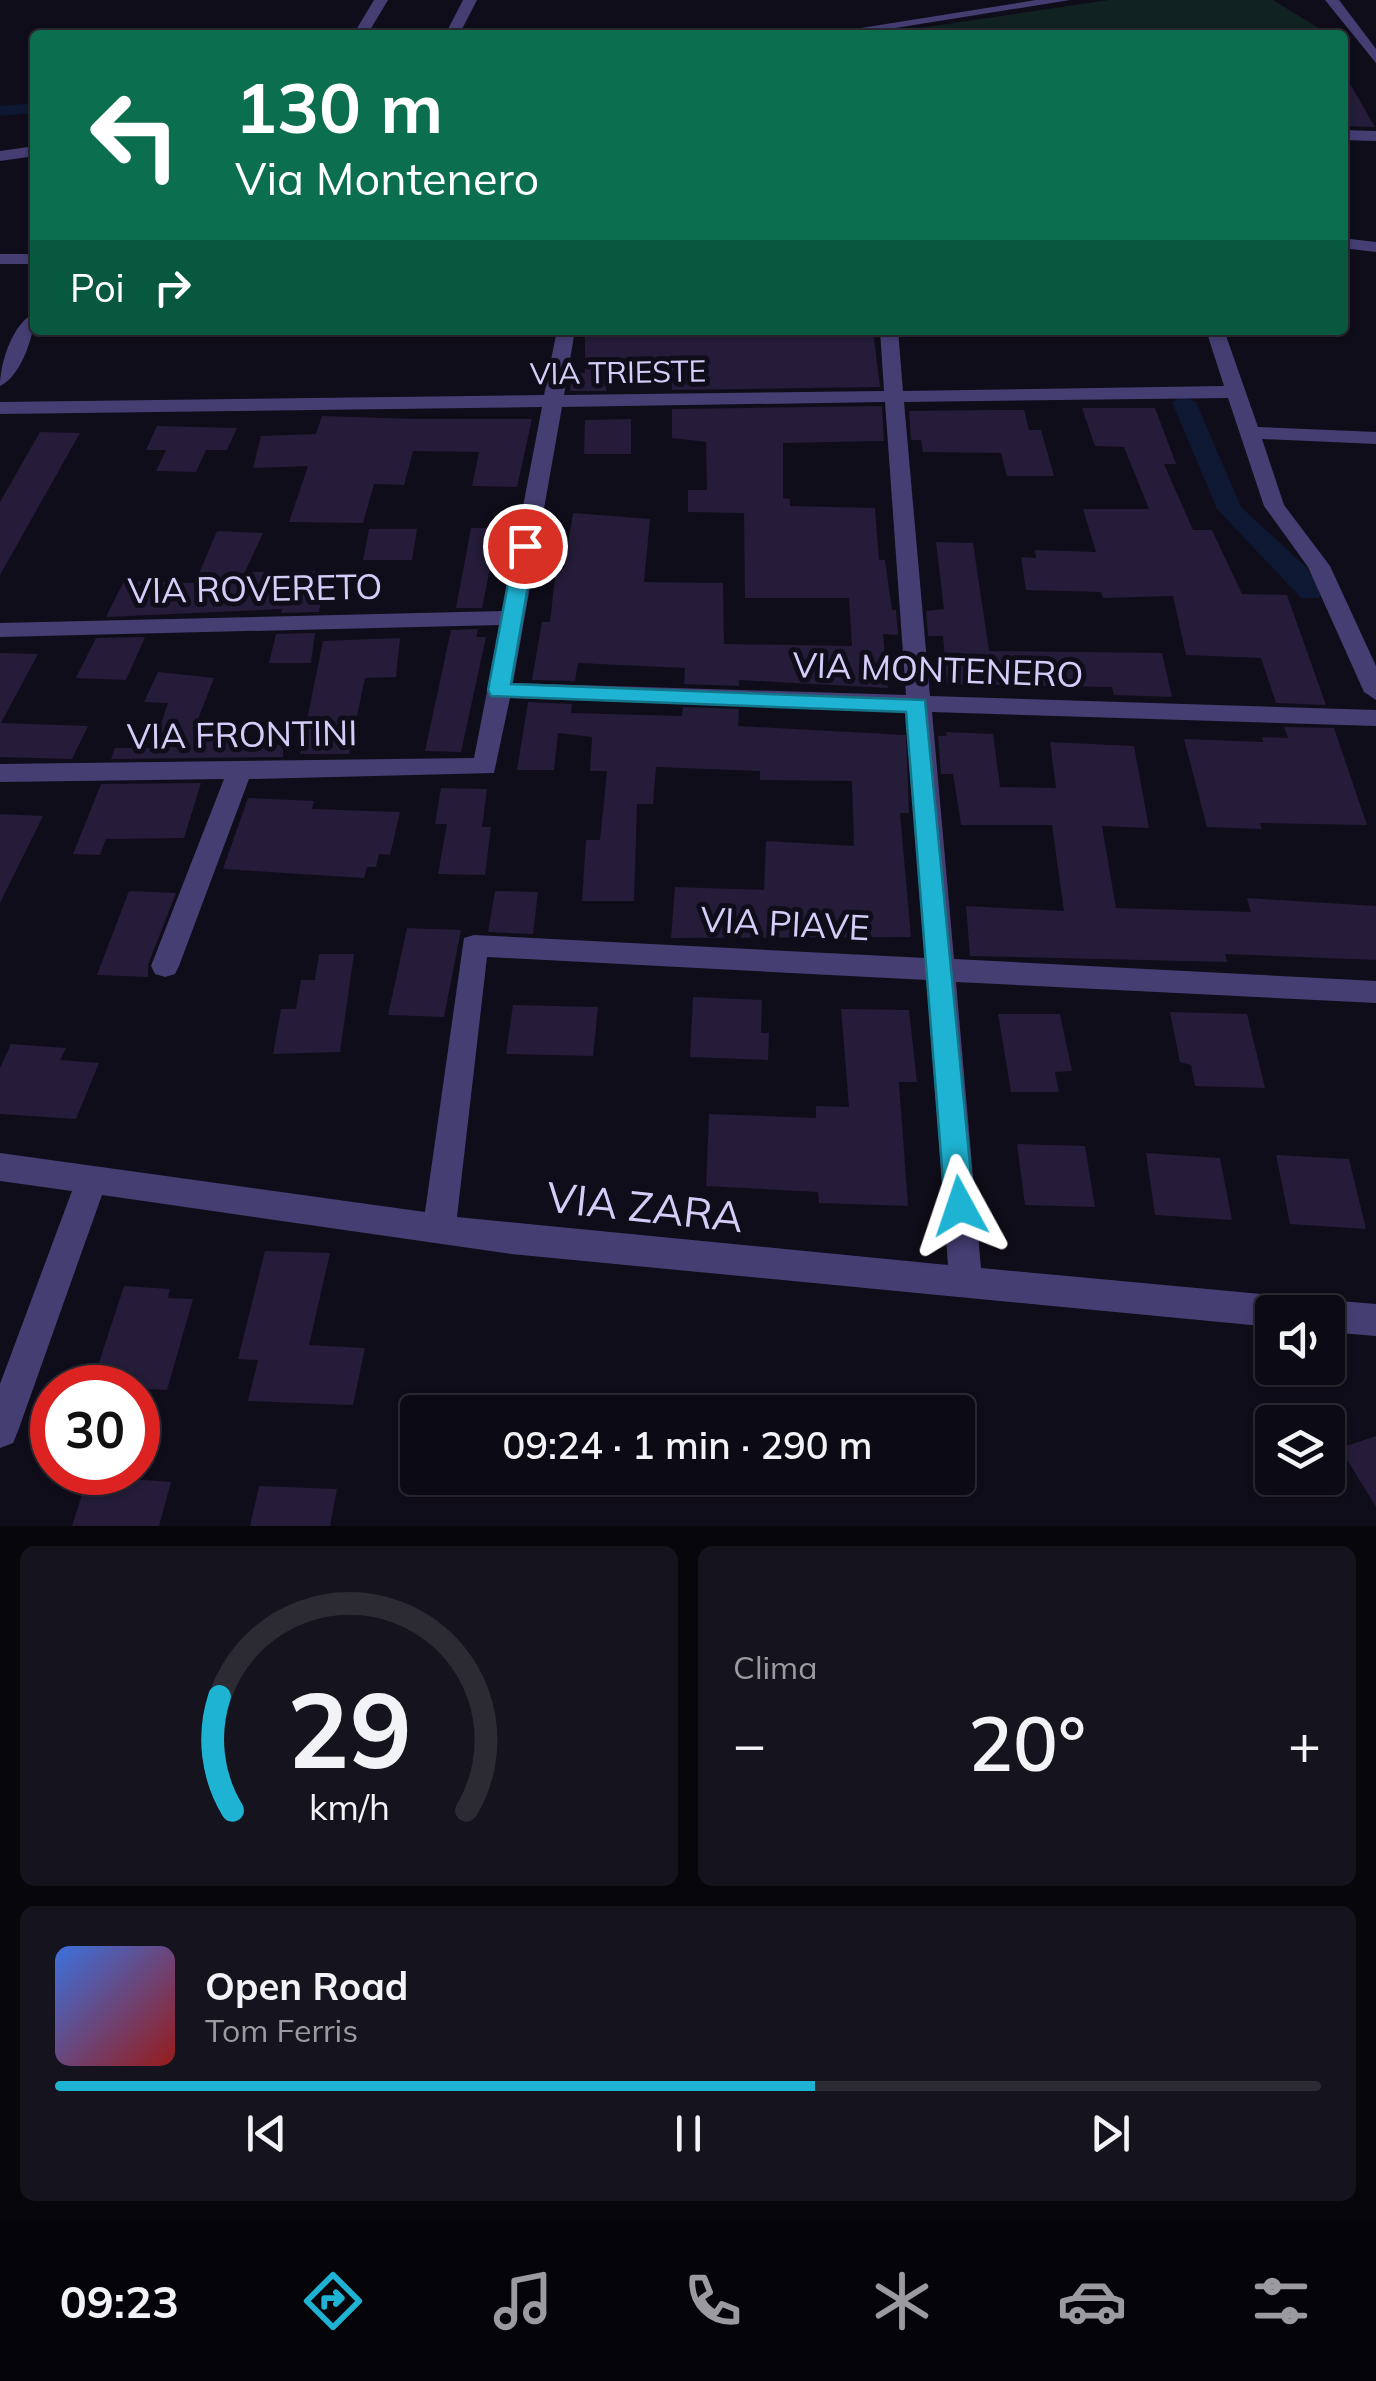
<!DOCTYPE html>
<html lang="it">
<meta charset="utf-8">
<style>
body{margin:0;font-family:Mulish,sans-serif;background:#15131d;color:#f1f3f6;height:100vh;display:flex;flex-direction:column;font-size:38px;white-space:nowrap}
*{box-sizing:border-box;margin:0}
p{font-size:32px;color:#9a9aa0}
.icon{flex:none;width:55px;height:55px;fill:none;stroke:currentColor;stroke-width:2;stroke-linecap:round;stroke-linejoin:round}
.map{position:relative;height:1526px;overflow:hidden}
.drawer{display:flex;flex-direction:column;gap:20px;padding:20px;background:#07060b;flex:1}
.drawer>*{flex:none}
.guide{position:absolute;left:30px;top:30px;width:1318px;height:305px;border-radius:10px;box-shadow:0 2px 8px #0004,0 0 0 2px #2c2b34;background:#0b6e4f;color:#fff;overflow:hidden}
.tools{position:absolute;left:1255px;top:1295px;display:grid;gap:20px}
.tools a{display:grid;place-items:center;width:90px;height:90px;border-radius:10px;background:#0c0a14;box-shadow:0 2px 8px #0004,0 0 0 2px #2c2b34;font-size:50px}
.speed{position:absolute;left:30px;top:1365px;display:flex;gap:20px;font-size:50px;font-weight:700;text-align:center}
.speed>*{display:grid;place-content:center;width:130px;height:130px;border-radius:50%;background:#0c0a14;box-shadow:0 2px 8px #0004,0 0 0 2px #2c2b34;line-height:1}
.speed .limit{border:15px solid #d22;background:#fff;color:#111}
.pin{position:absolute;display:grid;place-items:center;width:85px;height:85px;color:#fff;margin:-42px;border:5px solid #fff;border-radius:50%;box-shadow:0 2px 10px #0007}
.me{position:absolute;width:110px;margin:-55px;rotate:355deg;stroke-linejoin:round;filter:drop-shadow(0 0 8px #0008)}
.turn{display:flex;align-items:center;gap:35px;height:210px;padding:0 40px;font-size:45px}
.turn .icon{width:130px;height:130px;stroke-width:2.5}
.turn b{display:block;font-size:70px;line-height:85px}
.then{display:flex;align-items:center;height:95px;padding:0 40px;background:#0003;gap:20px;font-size:38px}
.big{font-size:75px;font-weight:600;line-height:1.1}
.drawer .tile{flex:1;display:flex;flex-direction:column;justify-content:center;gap:15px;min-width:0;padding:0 35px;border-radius:15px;background:#15131d}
.drawer .dial{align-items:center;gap:0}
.dial svg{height:260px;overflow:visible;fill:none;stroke:#2c2b34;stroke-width:7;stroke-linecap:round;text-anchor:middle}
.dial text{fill:#f1f3f6;stroke:none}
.song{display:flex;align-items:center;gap:30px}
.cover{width:120px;height:120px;border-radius:15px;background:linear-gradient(135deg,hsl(220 70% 55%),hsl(0 70% 35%))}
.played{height:10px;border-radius:5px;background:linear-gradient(90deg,#1eb3d3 60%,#2c2b34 60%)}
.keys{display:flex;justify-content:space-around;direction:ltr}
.heat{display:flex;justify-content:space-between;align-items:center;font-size:55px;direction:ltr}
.drawer .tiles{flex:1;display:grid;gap:20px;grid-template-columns:1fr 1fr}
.tile:last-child{grid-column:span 2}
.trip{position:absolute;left:400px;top:1395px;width:575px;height:100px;border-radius:10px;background:#0c0a14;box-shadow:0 2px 8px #0004,0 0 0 2px #2c2b34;font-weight:600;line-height:100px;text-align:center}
.dock{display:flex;height:160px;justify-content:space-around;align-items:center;background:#050408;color:#9a9aa0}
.dock .icon{width:70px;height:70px}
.dock .on{color:#1eb3d3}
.dock b{font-size:45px;color:#f1f3f6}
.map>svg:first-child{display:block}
</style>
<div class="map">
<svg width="1376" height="1526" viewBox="0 0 1376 1526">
<rect width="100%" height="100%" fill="#100d1a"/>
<!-- green -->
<path fill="#112223" d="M1109 0H1273L1330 35H873Z"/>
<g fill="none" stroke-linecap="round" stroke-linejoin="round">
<!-- canal -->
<path fill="#0e1832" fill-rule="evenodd" d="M35 103V113L0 116V106Z
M1184 395 1196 402 1241 507 1305 566 1323 592 1319 598H1301L1217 509 1172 402Z"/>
</g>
<!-- building -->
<path fill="#241c38" d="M1342 70 1375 127 1342 126Z
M585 330H873L880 387 672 390V358L609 359 606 391H570L572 373H585Z
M882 406 884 441 783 443V498L790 499V506L875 508 879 560H885L892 610H896L898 635 883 634 888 688 739 680V686L684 684 685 668 578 663 575 681 532 680 542 622H550L556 568H564L573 513 650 519 644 582 723 583 724 644 852 646 849 598H745L744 513 688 512V490H707L706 442 672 438V409Z
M1082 408H1155L1176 464H1164L1193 530H1212L1242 594 1287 595 1326 705 1276 703 1261 658 1186 655 1173 596 1103 598 1101 592 1026 590 1021 557 1036 558 1035 550 1096 552 1083 509H1149L1124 447 1095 446Z
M993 410H1024L1029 430H1041L1054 476H1007L1001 453 923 452 921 440H911L909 411Z
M322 416 414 419H532L517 487 472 486 479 452 413 451 404 485 374 484 363 523 289 522 308 466 253 468 261 436 316 434Z
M631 419V454H584L585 420Z
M157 426 237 428 227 450H206L196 472 156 471 166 450H146Z
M40 432 80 433 0 575V502Z
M471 528H498L482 608H456Z
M369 529H417L412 560H363Z
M217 531 263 533 245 572 327 571 319 612 281 613 282 609 106 617 124 581 195 583Z
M936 542 973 543 989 651 1162 653 1172 697 1114 695 1112 687 947 684 943 636H928L926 611 944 609Z
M478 629 476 637H486L461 752 425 751 451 630Z
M315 633 311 663H269L276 634Z
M145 637 126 680 76 678 96 638Z
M400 638 396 677 365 678 349 754H300L323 641Z
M0 653 38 654 1 723 88 726 72 759 0 757Z
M158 672 214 678 193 732H231L228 743 283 745V757L111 759 115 748H153L168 703 144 702Z
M528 702 572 704 571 713 682 716 683 707 739 709 738 726 906 735 909 813H900L911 937 671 938 675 887 764 890 766 841 854 846 852 781 760 780V771L656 767 653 804H637L634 901H582L586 840H600L607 771H590L592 737 558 733 554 770H517Z
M1284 727 1334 728 1367 825 1260 823 1262 829 1207 827 1184 739 1263 742 1262 737 1288 738Z
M946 732 993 734 1000 787 1056 788 1050 742 1134 746 1149 828 1102 826 1116 908 1251 912 1247 898 1376 906V960L1225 954 1227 962 970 956 966 906 1064 911 1052 825H961L953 774H941L938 736H947Z
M201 783 184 838 106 839 100 855 73 854 101 784Z
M441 788 487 789 482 827H491L485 875 438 874 447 824H435Z
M248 798 314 801 312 809 400 812 390 855 379 854 376 867H367L364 878 223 869Z
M0 814 43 816 0 903Z
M129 891 176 893 148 965V977L97 975Z
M495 891 538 892 533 934 488 932Z
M407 928 461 930 444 1017 388 1015Z
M319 954H354L340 1052 273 1054 281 1009H296L301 980H315Z
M693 997 762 1000 761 1033H769L768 1060 690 1057Z
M513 1005 598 1007 593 1056 506 1054Z
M841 1009 909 1010 917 1082H899L908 1206 819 1203 818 1192 706 1186 709 1114 816 1118V1106L849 1107Z
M1170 1012 1247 1014 1265 1088 1195 1086 1191 1065 1180 1062Z
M998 1014H1060L1072 1071 1055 1072 1059 1092H1011Z
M11 1044 66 1048 60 1060 99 1063 76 1119 0 1114V1068Z
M1017 1144 1085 1146 1095 1207 1025 1205Z
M1146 1153 1220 1158 1232 1220 1155 1215Z
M1276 1155 1349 1159 1366 1229 1290 1224Z
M265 1251 330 1253 309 1345 365 1348 353 1405 248 1401 258 1360 238 1359Z
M124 1286 170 1289 168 1298 193 1299 167 1390 131 1388 135 1375 96 1372Z
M1376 1436V1507L1340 1448Z
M88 1476 171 1482 159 1526H72Z
M259 1486 337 1489 330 1526H250Z"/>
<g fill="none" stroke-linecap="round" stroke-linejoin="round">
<!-- street -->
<path fill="#453e73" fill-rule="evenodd" d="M374 0H388L367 35H353Z
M463 0H477L459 35H445Z
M1036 0H1070L852 35H817Z
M1325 0H1339L1376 49V63Z
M1342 130 1376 131V141L1342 140Z
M35 146V156L0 161V151Z
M1342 238 1376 242V252L1342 248Z
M0 254H35V264H0Z
M35 313C35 332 22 376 0 386 0 363 13 322 35 313Z
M557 330H575L564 395 884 391 880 330H898L903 391 1224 386 1206 330H1224L1258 427 1376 432V444L1262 439 1284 505 1330 566 1376 666V700L1364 692 1308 567 1264 506 1228 398 904 402 930 696 1376 710V726L932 712 954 959 1376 981V1003L956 982 981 1268 1284 1296 1296 1301 1301 1312H1272V1327L511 1254 102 1195 18 1431 13 1443 0 1448V1384L72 1191 0 1181V1153L425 1212 464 938 474 935 926 958 908 711 510 698 494 773 249 779 179 966 175 974 165 977 155 974 151 966 224 779 0 782V764L474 758 500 625 0 637V623L503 611 542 407 0 414V402L544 395ZM885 402 906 695 513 683 562 407ZM487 957 927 980 948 1265 457 1217Z
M1328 1300 1376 1304V1336L1328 1332V1312H1313L1316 1305Z"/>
</g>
<!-- route -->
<path fill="#1eb3d3" stroke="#147489" stroke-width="2.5" d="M525 541 535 546 511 684 925 700 974 1206 970 1215 960 1218 949 1215 945 1206 906 712 491 696 488 690 515 546Z"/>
<g text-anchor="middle" stroke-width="10" stroke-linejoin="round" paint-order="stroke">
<!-- far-street labels -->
<g font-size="30" fill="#d5cdf8" stroke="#100d1a">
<text transform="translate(618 373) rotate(-1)" y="10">VIA TRIESTE</text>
</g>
<!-- street labels -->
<g font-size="35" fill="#d5cdf8" stroke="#100d1a">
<text transform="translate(255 589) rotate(-1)" y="12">VIA ROVERETO</text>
<text transform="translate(938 670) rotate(2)" y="12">VIA MONTENERO</text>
<text transform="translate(242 735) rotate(-1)" y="12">VIA FRONTINI</text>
<text transform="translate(785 924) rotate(3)" y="12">VIA PIAVE</text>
</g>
<!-- near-street labels -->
<g font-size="42" fill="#d5cdf8" stroke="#100d1a">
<text transform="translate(645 1207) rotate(6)" y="15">VIA ZARA</text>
</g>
</g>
</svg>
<div class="tools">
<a><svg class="icon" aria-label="sound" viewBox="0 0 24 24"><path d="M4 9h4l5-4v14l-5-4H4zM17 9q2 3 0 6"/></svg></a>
<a><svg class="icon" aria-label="layers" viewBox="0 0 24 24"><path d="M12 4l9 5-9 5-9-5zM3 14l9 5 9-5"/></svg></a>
</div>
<div class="speed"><div class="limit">30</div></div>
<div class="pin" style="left:525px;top:546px;background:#d93025"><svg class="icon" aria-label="arrive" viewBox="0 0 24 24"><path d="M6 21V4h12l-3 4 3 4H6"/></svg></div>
<svg class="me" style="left:960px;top:1206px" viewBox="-20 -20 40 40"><path d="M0-17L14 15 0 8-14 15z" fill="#1eb3d3" stroke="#fff" stroke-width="4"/></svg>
<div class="trip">09:24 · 1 min · 290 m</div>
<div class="guide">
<div class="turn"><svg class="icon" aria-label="left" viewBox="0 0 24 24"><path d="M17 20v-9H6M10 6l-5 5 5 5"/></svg><div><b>130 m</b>Via Montenero</div></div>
<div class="then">Poi<svg class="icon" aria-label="right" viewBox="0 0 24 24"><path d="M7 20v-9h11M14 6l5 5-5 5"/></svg></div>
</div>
</div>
<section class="drawer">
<div class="tiles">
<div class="tile dial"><svg viewBox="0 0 100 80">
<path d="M14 69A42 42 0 1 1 86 69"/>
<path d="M14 69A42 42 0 0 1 10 34" stroke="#1eb3d3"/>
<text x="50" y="56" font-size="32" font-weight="700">29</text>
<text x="50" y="72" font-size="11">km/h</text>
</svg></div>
<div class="tile"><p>Clima</p>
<div class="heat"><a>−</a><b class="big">20°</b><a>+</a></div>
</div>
<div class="tile">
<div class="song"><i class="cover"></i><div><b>Open Road</b><p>Tom Ferris</p></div></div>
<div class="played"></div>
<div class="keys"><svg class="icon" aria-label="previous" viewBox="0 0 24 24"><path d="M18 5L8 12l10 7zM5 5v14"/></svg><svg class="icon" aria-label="pause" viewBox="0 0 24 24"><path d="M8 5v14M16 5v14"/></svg><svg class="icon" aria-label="next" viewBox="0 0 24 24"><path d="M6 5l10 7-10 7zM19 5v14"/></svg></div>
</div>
</div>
</section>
<nav class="dock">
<b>09:23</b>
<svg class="icon on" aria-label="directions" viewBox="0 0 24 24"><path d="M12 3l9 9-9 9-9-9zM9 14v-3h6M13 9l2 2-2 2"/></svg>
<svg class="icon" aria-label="music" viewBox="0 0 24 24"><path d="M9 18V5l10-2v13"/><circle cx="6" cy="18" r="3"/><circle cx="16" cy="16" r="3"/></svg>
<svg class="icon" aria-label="phone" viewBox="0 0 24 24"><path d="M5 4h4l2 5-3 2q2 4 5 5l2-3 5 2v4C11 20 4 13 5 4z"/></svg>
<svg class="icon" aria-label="climate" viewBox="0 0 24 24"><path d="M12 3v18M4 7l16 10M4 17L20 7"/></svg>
<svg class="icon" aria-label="car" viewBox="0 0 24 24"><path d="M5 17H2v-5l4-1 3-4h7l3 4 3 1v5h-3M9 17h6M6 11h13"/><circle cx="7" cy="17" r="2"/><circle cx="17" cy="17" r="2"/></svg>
<svg class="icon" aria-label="filters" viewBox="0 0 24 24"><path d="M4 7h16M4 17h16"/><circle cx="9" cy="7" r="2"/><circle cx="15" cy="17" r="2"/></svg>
</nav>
